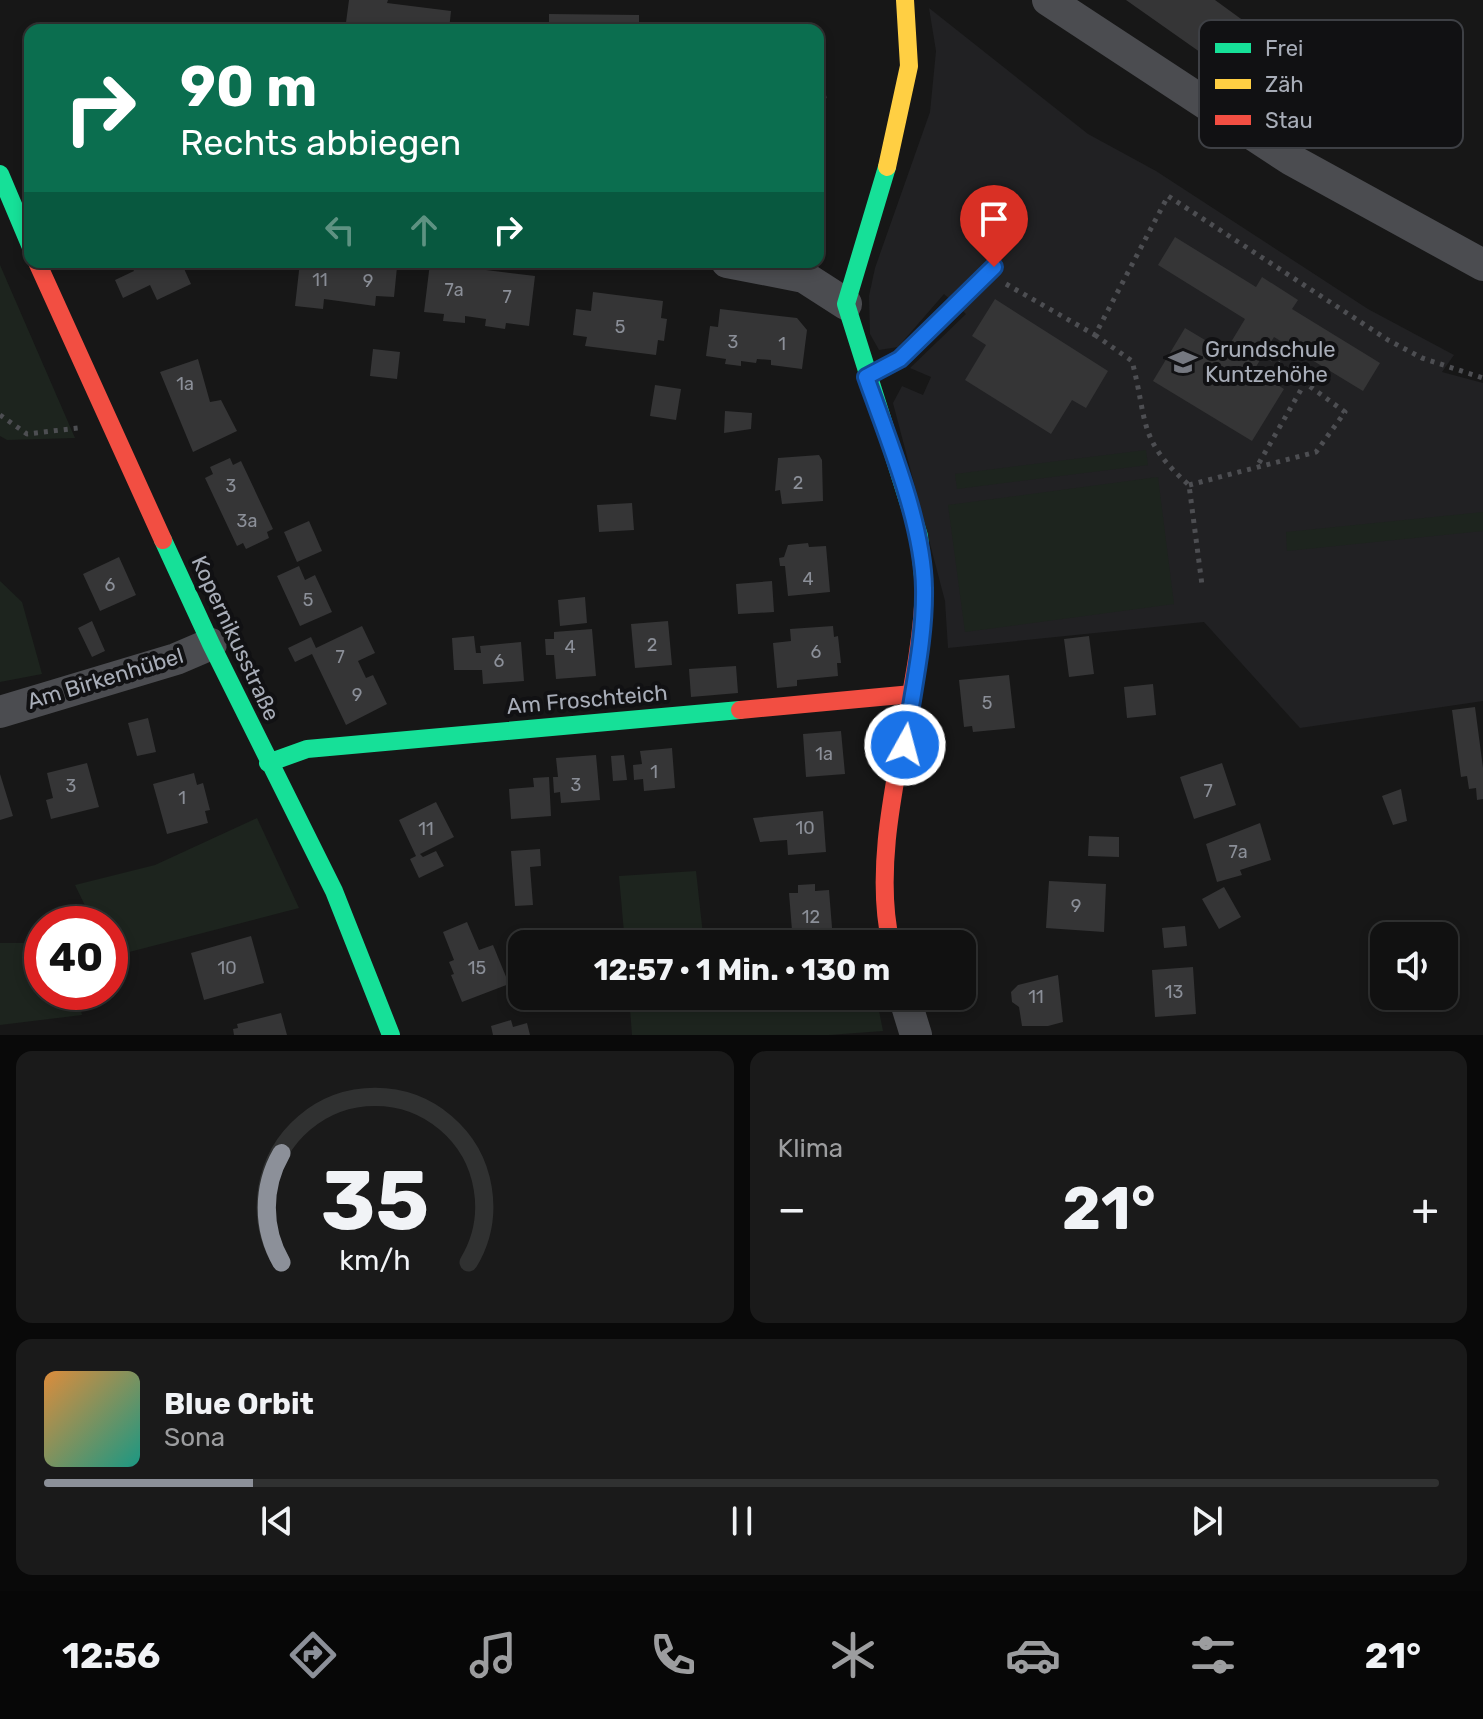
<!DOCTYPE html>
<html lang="de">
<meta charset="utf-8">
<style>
body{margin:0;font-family:Rubik,sans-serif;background:#1a1a1a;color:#f1f3f6;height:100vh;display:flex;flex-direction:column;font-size:30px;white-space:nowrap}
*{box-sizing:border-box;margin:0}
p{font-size:26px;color:#9c9d9f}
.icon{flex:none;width:44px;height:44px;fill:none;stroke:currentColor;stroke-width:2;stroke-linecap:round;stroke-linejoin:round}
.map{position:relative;height:1035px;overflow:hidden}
.panel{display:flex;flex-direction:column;gap:16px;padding:16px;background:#090909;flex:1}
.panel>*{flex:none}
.banner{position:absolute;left:24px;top:24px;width:800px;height:244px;border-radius:16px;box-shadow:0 4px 12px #0003,0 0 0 2px #303131;background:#0b6e4f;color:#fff;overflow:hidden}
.fabs{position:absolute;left:1370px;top:922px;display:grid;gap:16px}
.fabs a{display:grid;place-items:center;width:88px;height:88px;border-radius:16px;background:#111;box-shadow:0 4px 12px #0003,0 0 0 2px #303131;font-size:40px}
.speed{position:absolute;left:24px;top:906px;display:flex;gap:16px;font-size:40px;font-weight:700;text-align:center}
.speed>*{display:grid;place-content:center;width:104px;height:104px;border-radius:50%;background:#111;box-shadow:0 4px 12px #0003,0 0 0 2px #303131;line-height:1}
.speed .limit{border:12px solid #d22;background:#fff;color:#111}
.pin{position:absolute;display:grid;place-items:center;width:68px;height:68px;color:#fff;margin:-82px -34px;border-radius:50% 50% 50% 0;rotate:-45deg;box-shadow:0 0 8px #0007}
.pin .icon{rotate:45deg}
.me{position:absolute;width:88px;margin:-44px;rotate:7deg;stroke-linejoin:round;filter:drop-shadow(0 0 6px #0008)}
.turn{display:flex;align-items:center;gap:28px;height:168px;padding:0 24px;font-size:36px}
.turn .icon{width:104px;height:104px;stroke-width:2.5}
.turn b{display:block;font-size:56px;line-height:68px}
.lanes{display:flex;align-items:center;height:76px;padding:0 24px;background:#0003;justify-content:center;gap:40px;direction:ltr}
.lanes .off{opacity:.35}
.big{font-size:60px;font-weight:700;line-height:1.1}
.panel .tile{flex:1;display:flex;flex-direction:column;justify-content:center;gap:12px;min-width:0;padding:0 28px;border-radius:16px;background:#1a1a1a}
.panel .dial{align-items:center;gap:0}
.dial svg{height:208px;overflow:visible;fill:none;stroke:#303131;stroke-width:7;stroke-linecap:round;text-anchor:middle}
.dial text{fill:#f1f3f6;stroke:none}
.song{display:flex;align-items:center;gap:24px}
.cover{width:96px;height:96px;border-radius:12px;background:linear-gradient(135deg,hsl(30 70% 55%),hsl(170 70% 35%))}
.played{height:8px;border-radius:4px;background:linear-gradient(90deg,#8c9099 15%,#303131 15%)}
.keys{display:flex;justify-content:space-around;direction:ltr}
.heat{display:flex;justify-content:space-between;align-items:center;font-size:44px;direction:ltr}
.panel .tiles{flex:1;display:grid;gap:16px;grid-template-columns:1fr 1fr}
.tile:last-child{grid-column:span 2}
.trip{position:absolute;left:508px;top:930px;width:468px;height:80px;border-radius:16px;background:#111;box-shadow:0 4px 12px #0003,0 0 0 2px #303131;font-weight:700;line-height:80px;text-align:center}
.dock{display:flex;height:128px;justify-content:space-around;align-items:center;background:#070707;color:#9c9d9f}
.dock .icon{width:56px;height:56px}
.dock .selected{color:#8c9099}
.dock b{font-size:36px;color:#f1f3f6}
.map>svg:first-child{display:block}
</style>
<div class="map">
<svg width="1483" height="1035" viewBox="0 0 1483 1035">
<rect width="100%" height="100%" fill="#171717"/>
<!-- built -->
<path fill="#212123" d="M929 8 1088 134 1156 171 1368 309 1454 355 1442 372 1483 383V701L1300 728 1204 622 948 648 945 601 893 403 902 386 923 395 931 377 910 368 966 314 944 294 898 347 879 350 870 334 869 296 875 268 930 112 936 51Z"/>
<!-- green -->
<path fill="#1d241e" d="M0 265 75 438 7 440 0 436Z
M1146 450 1148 465 957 489 955 474Z
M1158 477 1174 604 965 632 948 505Z
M1483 512V531L1287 551 1286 532Z
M0 581 22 602 42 674 0 682Z
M257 818 299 908 110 957V924H94L75 885 155 865Z
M696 871 704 944H625L619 876Z
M0 943H42V992H76L82 1015 0 1025Z
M629 996H876L883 1031 829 1035H632Z"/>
<!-- building -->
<path fill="#353536" d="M349 0H388L387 3 451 11 449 30H345Z
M1126 0H1215L1278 46 1289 39 1301 47 1295 55 1318 71 1288 114Z
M549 14 639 15V30H549Z
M821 80 827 98 818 101V81Z
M1175 237 1256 287 1262 277 1298 300 1292 309 1380 363 1363 391 1274 337 1254 370 1284 389 1252 441 1153 381 1185 328 1225 352 1245 319 1158 265Z
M142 262H181L191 284 157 300 150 285 123 298 115 280 134 271 132 267Z
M300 262H382L381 265 397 267 394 297 376 296 375 306 324 299 323 309 295 306Z
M430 263 535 276 529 326 506 323 505 329 485 326 486 319 465 316V323L443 321 444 314 424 312Z
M593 292 663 301 661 318 667 319 664 341 658 340 656 355 585 346 587 337 573 335 576 309 591 311Z
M995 299 1108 371 1086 408 1072 400 1051 434 965 380 986 345 972 336Z
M720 309 797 318 807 330 802 369 771 365V360L757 359 756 363 741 361V366L725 364 726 359 706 356 710 326 718 327Z
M373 349 400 352 397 379 370 376Z
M198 359 210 402 221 400 237 431 193 452 160 372Z
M655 385 681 389 676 420 650 416Z
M725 411 752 413 751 429 724 433Z
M819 455 822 460 823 501 782 504 780 490 775 491 778 458Z
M230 458 233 465 241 461 273 529 267 532 269 538 246 549 243 543 237 546 205 478 213 474 210 467Z
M632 503 634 530 599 532 597 505Z
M309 521 322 551 297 562 284 532Z
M808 543 809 547 826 546 830 592 788 596 785 566H780L779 558 784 557 788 545Z
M119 557 136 595 100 611 83 574Z
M299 566 305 580 315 575 332 612 300 626 277 576Z
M772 581 774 612 738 614 736 584Z
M585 597 587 623 560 626 558 600Z
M92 621 105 651 92 657 78 628Z
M668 621 672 665 635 668 631 624Z
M362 626 375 653 358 661 366 678 373 675 387 704 346 725 312 654 295 662 288 648 311 637 316 648Z
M833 626 834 637 838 636 841 663H837L838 676 797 680V686L777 688 773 643 791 641 790 629Z
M592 629 596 676 556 679 554 655H546L545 639H554V632Z
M474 636 476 653H481L480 646 521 642 524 681 483 684 482 670H454L452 638Z
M1089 636 1094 674 1069 677 1064 639Z
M736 666 738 693 691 697 689 669Z
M1009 675 1015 728 973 732 972 726 964 727 959 680Z
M1153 684 1156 715 1127 718 1124 687Z
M1475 707 1483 768V799L1477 800 1476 788 1469 789 1467 776 1461 777 1452 710Z
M148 718 156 752 137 756 128 723Z
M841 731 845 774 806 777 803 734Z
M672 748 675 788 644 791 643 779 634 780 633 765 642 764 640 751Z
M596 755 600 800 561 803 560 792 554 793 553 777H558L556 758Z
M624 755 627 780 613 781 611 756Z
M87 763 99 807 51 819 46 800 53 798 47 773Z
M1222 763 1236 805 1194 819 1180 777Z
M194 773 197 785 203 783 210 810 205 811 208 823 167 834 153 784Z
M0 774 13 816 0 820Z
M549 777 551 816 511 819 509 789 534 787 533 778Z
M1401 789 1407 821 1393 825 1382 796Z
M436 802 454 837 420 854 423 857 436 851 444 866 419 878 410 859 416 856 399 820Z
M823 811 826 852 788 855 787 840 760 842 753 818Z
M1260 823 1271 860 1240 870 1242 875 1217 882 1206 844Z
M1089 836 1119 837V857L1088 856Z
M540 849 541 866 530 867 533 905 515 906 511 851Z
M1049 881 1106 884 1104 932 1046 928Z
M815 884V891L829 890 833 940 793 943 789 893H798V885Z
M1224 887 1241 917 1219 929 1202 899Z
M467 922 479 950 493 945 509 984 462 1002 451 975 454 974 449 962 454 960 443 932Z
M1185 926 1187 946 1164 948 1162 928Z
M251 936 264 983 204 1000 191 953Z
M1193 967 1196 1014 1155 1017 1152 970Z
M1058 975 1063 1022 1048 1026H1022L1019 1007 1012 1002 1011 992 1018 985Z
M281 1013 287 1035H234L233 1029 238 1028 237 1024Z
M511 1020 513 1027 527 1023 530 1035H493L491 1026Z"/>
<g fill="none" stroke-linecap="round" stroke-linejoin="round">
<!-- path -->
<path stroke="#4d4e52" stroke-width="5" stroke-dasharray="4 6" stroke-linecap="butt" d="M1006 284 1095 335 1168 196 1388 340 1422 358 1483 378
M1095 335 1132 361C1148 422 1137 439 1189 485L1202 585
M0 415 27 434 78 428
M1259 463 1306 381
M1189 485 1316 452 1345 412 1264 353"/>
<!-- lane -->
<path stroke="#4b4c50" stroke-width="16" d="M871 374 900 359 994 267"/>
<!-- street -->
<path stroke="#4b4c50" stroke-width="32" d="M1048 0 1290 159 1483 265
M727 262 804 277 846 304
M0 712 176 659 211 644
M904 996 916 1035"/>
<!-- fast -->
<path stroke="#16e098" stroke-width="18" d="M887 167 846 304 919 536 924 586
M0 174 30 245
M163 540 211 644 334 891 391 1035
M268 763 307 749 740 710"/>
<!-- slow -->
<path stroke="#ffcf43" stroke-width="18" d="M887 167 909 66 905 0"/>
<!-- jam -->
<path stroke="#f24e42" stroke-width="18" d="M37 262 163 540
M740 710 912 694
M891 944C866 837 922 699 924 586"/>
</g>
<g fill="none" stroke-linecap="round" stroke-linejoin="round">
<defs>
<path id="route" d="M905 745C912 693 925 640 924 588 923 523 888 439 866 377L900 359 994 267"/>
</defs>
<!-- route casing -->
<use href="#route" stroke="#114b97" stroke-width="20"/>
<!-- route -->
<use href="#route" stroke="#1a73e8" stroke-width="14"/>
</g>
<!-- icons -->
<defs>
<symbol id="school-bare" viewBox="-9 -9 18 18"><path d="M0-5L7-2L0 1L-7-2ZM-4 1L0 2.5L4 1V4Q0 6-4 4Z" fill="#757880" stroke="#111113" stroke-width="2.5" paint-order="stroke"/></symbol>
</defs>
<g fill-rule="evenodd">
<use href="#school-bare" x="1163" y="342" width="40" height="40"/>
</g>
<g text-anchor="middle" stroke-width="8" stroke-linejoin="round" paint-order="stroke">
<!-- number labels -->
<g font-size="18" fill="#8b8f98">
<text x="320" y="286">11</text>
<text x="368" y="287">9</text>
<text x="454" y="296">7a</text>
<text x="507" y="303">7</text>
<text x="620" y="333">5</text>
<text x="733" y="348">3</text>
<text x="782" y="350">1</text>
<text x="185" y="390">1a</text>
<text x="798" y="489">2</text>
<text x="231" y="492">3</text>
<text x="247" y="527">3a</text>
<text x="808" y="585">4</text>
<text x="110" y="591">6</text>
<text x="308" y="606">5</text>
<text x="652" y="651">2</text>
<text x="570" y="653">4</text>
<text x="816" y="658">6</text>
<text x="340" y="663">7</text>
<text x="499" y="667">6</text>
<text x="357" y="701">9</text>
<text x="987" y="709">5</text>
<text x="824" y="760">1a</text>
<text x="654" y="778">1</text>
<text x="576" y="791">3</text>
<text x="71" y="792">3</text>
<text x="1208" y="797">7</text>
<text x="182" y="804">1</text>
<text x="805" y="834">10</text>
<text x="426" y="835">11</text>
<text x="1238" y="858">7a</text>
<text x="1076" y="912">9</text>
<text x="811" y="923">12</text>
<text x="227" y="974">10</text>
<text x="477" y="974">15</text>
<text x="1174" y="998">13</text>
<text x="1036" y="1003">11</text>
</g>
<!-- poi labels -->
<g font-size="22" fill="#a8adb8" stroke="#111113" text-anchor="start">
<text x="1205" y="357">Grundschule<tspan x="1205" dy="25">Kuntzehöhe</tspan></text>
</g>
<!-- street labels -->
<g font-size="22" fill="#a8adb8" stroke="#111113">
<text transform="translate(236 638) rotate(65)" y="8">Kopernikusstraße</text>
<text transform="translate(105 678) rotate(-17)" y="8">Am Birkenhübel</text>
<text transform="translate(587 699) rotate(-5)" y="8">Am Froschteich</text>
</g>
</g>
<!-- legend -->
<rect x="1199" y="20" width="264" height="128" rx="12" fill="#111113" stroke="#3e4045" stroke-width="2"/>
<rect x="1215" y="43" width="36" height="10" fill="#16e098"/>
<rect x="1215" y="79" width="36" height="10" fill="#ffcf43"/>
<rect x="1215" y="115" width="36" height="10" fill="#f24e42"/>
<g font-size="22" fill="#a8adb8">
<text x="1265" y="56">Frei</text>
<text x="1265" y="92">Zäh</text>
<text x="1265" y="128">Stau</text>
</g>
</svg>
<div class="fabs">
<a><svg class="icon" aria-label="sound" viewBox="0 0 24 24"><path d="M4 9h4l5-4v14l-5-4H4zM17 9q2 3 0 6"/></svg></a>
</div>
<div class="speed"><div class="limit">40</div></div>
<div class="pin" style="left:994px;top:267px;background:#d93025"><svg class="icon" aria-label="arrive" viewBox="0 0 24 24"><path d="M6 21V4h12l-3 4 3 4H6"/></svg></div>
<svg class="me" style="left:905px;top:745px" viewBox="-20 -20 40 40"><circle r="17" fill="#1a73e8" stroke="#fff" stroke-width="3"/><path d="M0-11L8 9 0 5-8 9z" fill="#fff"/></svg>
<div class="trip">12:57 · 1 Min. · 130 m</div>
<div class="banner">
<div class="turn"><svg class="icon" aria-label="right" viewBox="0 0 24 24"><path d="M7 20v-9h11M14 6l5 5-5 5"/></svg><div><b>90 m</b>Rechts abbiegen</div></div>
<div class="lanes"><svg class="icon off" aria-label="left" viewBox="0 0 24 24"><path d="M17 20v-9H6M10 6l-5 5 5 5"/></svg><svg class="icon off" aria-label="ahead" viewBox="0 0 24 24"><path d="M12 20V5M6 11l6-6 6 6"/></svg><svg class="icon" aria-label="right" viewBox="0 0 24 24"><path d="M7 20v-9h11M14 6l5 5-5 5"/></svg></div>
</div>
</div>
<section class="panel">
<div class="tiles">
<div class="tile dial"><svg viewBox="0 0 100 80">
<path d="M14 69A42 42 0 1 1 86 69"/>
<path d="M14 69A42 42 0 0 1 14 27" stroke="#8c9099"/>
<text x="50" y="56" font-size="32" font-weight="700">35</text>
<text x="50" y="72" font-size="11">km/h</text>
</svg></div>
<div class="tile"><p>Klima</p>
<div class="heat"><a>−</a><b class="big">21°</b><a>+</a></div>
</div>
<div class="tile">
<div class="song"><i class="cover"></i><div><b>Blue Orbit</b><p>Sona</p></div></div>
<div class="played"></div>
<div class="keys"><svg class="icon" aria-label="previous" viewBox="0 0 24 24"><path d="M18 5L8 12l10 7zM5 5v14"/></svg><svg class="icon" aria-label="pause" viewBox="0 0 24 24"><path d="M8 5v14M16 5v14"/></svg><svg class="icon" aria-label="next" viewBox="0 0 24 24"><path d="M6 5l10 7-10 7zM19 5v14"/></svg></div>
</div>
</div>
</section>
<nav class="dock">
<b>12:56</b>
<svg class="icon selected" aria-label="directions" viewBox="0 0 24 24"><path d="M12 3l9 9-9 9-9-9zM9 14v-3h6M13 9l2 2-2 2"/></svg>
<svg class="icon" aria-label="music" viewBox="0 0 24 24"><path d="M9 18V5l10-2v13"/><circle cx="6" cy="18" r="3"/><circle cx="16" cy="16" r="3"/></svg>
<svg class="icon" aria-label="phone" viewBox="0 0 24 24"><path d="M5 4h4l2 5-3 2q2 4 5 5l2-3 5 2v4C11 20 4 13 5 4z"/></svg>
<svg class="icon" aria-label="climate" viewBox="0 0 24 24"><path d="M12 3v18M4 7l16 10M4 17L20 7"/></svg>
<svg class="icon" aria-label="car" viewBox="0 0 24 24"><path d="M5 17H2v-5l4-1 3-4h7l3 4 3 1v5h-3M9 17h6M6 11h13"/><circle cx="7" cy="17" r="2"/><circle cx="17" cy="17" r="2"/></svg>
<svg class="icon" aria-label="filters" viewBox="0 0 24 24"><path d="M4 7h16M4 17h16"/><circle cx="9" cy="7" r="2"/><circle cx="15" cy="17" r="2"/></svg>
<b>21°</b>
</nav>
